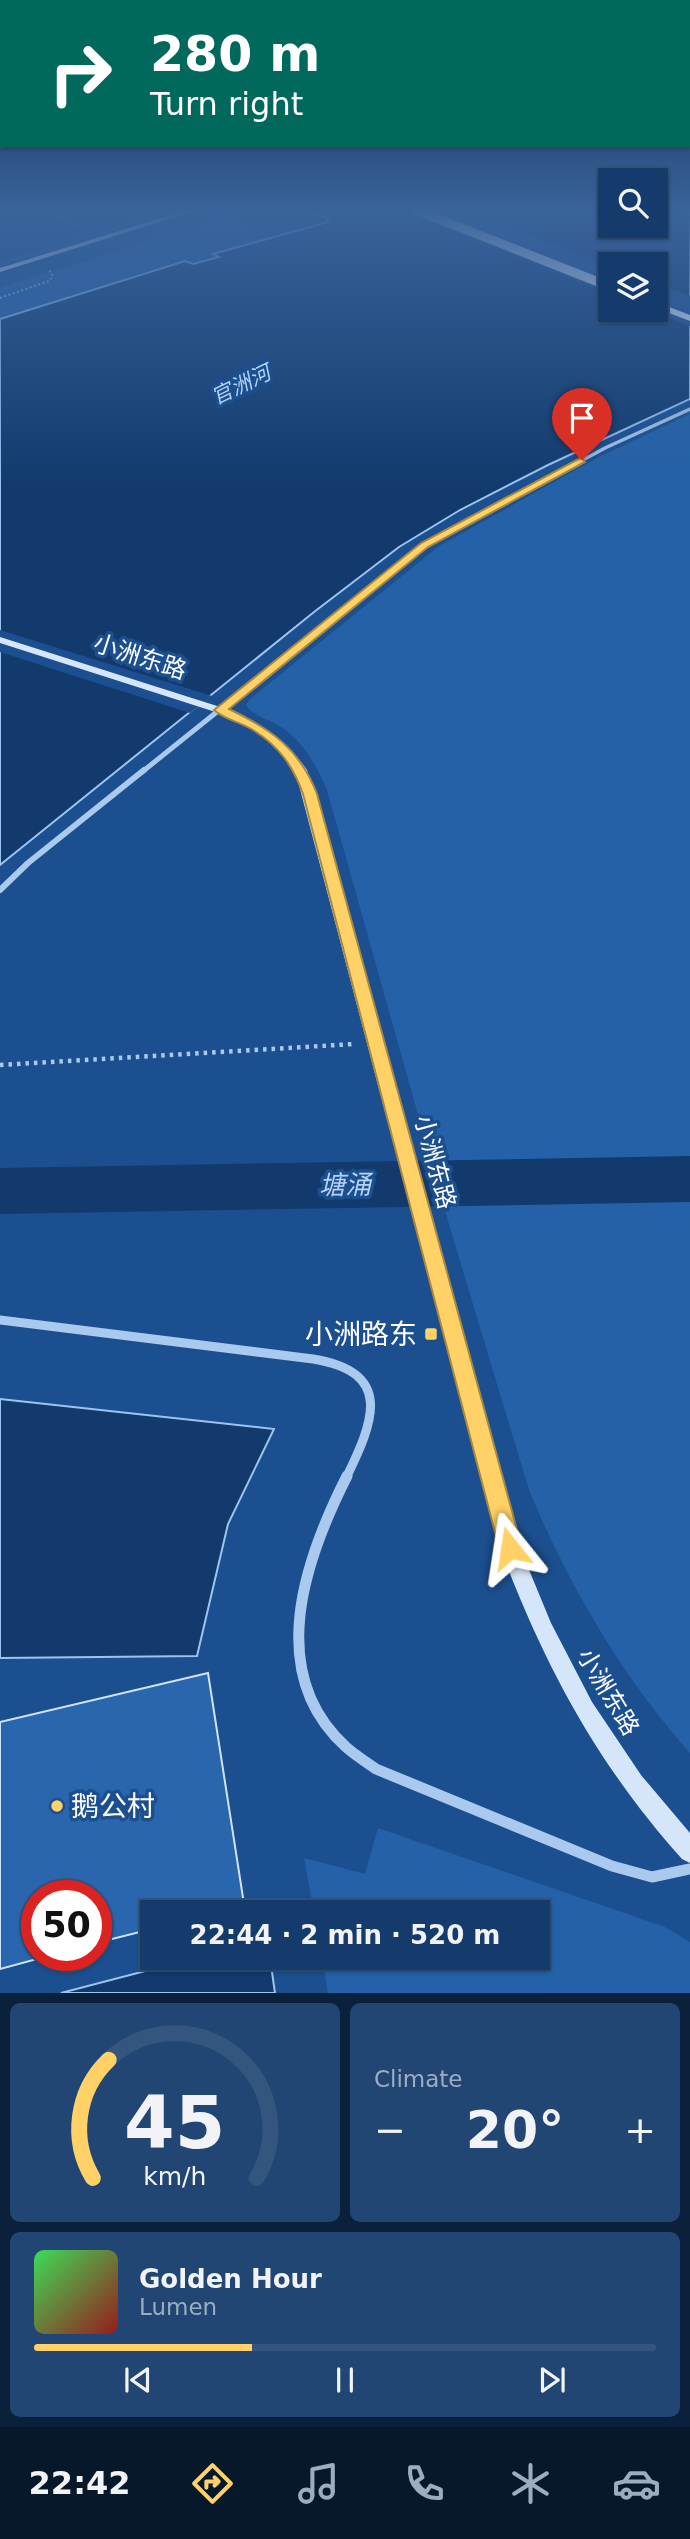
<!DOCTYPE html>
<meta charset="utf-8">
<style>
body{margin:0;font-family:"DejaVu Sans","Noto Sans SC",sans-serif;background:#214673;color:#f1f3f6;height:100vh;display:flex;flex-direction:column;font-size:26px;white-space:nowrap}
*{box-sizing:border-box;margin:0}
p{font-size:23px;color:#9dadc1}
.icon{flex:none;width:38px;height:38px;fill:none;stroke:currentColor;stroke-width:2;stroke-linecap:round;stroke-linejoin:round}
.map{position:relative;height:1993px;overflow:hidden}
.details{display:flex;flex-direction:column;gap:10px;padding:10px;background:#0b203b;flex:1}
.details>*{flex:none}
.hud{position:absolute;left:0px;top:0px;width:691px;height:147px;box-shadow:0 2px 5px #0004,0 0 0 2px #33557e;background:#00695c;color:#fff;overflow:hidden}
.buttons{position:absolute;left:598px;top:168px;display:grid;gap:14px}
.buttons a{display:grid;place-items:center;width:70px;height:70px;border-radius:0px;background:#143b6b;box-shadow:0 2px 5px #0004,0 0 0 2px #33557e;font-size:35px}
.speed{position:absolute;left:21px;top:1880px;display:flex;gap:14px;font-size:35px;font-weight:700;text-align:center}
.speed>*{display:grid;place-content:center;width:91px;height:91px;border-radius:50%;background:#143b6b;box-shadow:0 2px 5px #0004,0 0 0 2px #33557e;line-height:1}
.speed .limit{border:10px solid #d22;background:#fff;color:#111}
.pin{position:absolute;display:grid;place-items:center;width:60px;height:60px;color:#fff;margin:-72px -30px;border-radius:50% 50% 50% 0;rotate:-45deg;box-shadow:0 0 7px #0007}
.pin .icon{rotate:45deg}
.me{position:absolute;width:77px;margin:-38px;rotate:345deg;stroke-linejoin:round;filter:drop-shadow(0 0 5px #0008)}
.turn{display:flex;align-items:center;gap:24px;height:147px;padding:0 35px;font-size:32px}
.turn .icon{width:91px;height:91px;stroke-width:2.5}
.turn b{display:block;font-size:49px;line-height:60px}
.big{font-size:52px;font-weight:800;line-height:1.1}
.details .tile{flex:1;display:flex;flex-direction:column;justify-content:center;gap:10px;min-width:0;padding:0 24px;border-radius:10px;background:#214673}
.details .dial{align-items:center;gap:0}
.dial svg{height:182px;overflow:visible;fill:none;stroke:#33557e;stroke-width:7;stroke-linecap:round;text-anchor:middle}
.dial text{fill:#f1f3f6;stroke:none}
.song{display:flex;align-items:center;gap:21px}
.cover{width:84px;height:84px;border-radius:10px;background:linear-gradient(135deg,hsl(130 70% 55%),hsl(0 70% 35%))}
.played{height:7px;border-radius:4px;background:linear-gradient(90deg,#ffd166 35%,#33557e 35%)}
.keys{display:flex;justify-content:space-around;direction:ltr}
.heat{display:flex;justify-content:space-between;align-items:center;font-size:38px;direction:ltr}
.details .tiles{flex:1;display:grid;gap:10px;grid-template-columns:1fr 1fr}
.tile:last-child{grid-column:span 2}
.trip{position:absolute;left:140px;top:1900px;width:410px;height:70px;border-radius:0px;background:#143b6b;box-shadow:0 2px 5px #0004,0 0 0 2px #33557e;font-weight:800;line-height:70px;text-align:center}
.tab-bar{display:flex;height:112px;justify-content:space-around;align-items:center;background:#08182b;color:#9dadc1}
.tab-bar .icon{width:49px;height:49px}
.tab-bar .selected{color:#ffd166}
.tab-bar b{font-size:32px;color:#f1f3f6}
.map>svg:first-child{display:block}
</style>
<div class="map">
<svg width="690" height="1993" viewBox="0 0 690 1993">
<rect width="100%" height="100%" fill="#1b4f8f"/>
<!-- green -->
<path fill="#2461a8" d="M176 209H188L0 266V262Z
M219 219 259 227 239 233 264 240 214 254 221 256 193 264 185 261 141 273 0 319V288Z
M690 414V1753C621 1675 569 1586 529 1490L445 1211 327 790C316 765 303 740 278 725 268 719 253 716 246 705L250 699 439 546 599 457Z
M378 1828 665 1927 690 1942V1993H328L322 1958H537V1913H314L304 1858 365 1874Z"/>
<!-- water -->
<path fill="#123a6d" stroke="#9cc4f0" stroke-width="2" fill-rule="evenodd" d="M297 209H611V226H656V209H690V399L548 465 460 510 399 547 314 612 0 865V319L185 261 193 264 219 257 213 254 328 222V218ZM611 264H656V310H611Z
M0 1399 274 1429 228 1524 197 1656 0 1658Z
M195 1958H270L275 1993H61Z"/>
<!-- pier -->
<path fill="#1b4f8f" d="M441 209H460L611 266V294L410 214Z
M656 283 690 296V326L649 310H656Z
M0 630 212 696 190 713 0 652Z"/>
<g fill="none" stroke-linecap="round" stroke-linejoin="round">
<!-- river -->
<path fill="#123a6d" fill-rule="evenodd" d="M690 1156V1202L0 1214V1168Z"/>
</g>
<!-- building -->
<path fill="#2a66ad" stroke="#cfe3fa" stroke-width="2" d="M208 1673 244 1904 212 1913H152V1929L96 1943V1895H37V1959L0 1969V1722Z"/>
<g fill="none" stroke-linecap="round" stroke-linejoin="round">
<!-- path-far1 -->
<path stroke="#a9c9ee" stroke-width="2" stroke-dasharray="2 2.5" stroke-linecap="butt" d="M48 209 76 227
M211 216 234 209
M0 298 49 281 53 276 49 270"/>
<!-- path -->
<path stroke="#a9c9ee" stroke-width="4.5" stroke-dasharray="3.5 5" stroke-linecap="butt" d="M0 1065 354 1044"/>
<!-- street-far4 -->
<path stroke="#a9c9ee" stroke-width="3.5" d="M444 535 605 448 690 409"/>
<!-- street-far3 -->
<path stroke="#a9c9ee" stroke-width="5" d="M142 772 425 545 447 533"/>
<!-- street-far2 -->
<path stroke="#a9c9ee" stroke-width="6" d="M0 890 28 863 144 770"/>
<!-- street-far1 -->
<path stroke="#a9c9ee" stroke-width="9" d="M0 1320 313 1359C394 1372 374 1421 346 1478"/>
<!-- street -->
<path stroke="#a9c9ee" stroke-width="11" d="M347 1476C305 1559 264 1673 346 1747 355 1755 366 1762 376 1769L612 1866 652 1877 690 1869"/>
<!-- secondary -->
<path fill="#d6e6fa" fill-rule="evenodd" d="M0 637 236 712C269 730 285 739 307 770L520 1548 551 1623 592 1702 641 1775 690 1833V1863L682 1859C597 1764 545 1667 500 1548L295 770 283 752 264 736 228 716 0 643Z"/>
<!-- primary -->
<path fill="#f0f6ff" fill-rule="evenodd" d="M190 209H201L0 272V268Z"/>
<!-- highway -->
<path fill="#fff" fill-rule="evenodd" d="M656 302 690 315V321L656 308Z"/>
<!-- highway-bridge -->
<path stroke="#fff" stroke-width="9" d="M414 209 611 287"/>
</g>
<!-- sky -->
<linearGradient id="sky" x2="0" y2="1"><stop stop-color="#0f2b4f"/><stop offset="0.43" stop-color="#39639b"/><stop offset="1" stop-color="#39639b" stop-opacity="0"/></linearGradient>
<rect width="690" height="488" fill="url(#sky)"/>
<!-- route -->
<path fill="#ffd166" stroke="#a68842" stroke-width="2" d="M582 457 585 462 428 547 229 709C271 729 300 749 317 794L522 1548 518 1556 510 1560 502 1556 499 1548 303 794C293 766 279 746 253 730 241 722 225 720 214 710L421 543Z"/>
<!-- markers -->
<g fill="#ffd166" stroke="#1b4f8f" stroke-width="2.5">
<rect x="424" y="1327" width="14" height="14" rx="3.5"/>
<circle cx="57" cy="1806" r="7"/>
</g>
<g text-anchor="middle" stroke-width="7" stroke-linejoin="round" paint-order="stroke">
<!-- far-water labels -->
<g font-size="21" font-style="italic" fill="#b5d3f5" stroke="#1b4f8f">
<text transform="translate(241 385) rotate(-26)" y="7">官洲河</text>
</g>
<!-- street labels -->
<g font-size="24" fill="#fff" stroke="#1b4f8f">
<text transform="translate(140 657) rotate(18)" y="8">小洲东路</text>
<text transform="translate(435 1162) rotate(75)" y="8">小洲东路</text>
<text transform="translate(608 1692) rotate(59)" y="8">小洲东路</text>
</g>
<!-- water labels -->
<g font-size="26" font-style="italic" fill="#b5d3f5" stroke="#1b4f8f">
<text transform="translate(345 1185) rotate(-1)" y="9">塘涌</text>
</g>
<!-- near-poi labels -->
<g font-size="28" fill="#fff" stroke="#1b4f8f" text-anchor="end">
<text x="417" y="1344">小洲路东</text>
<text x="71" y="1816" text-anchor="start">鹅公村</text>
</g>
</g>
</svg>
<div class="buttons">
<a><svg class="icon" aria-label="search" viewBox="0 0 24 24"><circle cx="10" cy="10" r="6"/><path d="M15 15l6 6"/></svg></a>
<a><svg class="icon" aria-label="layers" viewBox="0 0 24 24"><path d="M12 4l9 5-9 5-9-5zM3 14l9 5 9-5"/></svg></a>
</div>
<div class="speed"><div class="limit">50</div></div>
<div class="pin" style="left:582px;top:460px;background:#d93025"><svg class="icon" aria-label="arrive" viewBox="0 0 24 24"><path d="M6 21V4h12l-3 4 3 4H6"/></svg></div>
<svg class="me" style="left:510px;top:1548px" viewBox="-20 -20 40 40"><path d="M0-17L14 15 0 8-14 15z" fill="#ffd166" stroke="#fff" stroke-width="4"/></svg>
<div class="trip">22:44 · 2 min · 520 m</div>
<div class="hud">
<div class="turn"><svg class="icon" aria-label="right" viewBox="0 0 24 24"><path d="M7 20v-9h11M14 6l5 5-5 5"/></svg><div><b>280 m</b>Turn right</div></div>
</div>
</div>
<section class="details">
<div class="tiles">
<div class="tile dial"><svg viewBox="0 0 100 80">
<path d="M14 69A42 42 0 1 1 86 69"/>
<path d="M14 69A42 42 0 0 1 21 17" stroke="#ffd166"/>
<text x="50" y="56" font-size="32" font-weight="700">45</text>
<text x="50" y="72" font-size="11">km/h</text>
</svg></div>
<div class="tile"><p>Climate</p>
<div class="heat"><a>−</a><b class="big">20°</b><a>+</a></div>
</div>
<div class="tile">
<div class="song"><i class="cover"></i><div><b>Golden Hour</b><p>Lumen</p></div></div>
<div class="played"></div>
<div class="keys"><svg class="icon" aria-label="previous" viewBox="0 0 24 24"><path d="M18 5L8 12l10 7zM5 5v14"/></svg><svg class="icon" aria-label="pause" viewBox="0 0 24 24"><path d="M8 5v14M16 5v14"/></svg><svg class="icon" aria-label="next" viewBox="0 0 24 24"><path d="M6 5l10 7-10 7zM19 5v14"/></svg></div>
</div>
</div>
</section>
<nav class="tab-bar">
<b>22:42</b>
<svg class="icon selected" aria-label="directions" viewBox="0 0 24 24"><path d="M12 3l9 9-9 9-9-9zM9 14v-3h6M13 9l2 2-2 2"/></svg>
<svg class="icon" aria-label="music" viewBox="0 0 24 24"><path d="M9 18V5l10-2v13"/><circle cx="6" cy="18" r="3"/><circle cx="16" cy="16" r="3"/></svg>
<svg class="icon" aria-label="phone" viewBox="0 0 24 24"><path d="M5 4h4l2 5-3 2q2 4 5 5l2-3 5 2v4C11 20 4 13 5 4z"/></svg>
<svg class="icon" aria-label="climate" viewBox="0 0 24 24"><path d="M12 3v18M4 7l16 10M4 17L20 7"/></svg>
<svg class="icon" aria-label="car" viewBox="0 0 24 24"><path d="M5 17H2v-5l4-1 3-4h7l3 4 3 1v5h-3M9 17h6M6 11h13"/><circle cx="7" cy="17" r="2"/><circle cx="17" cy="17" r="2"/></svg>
</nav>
